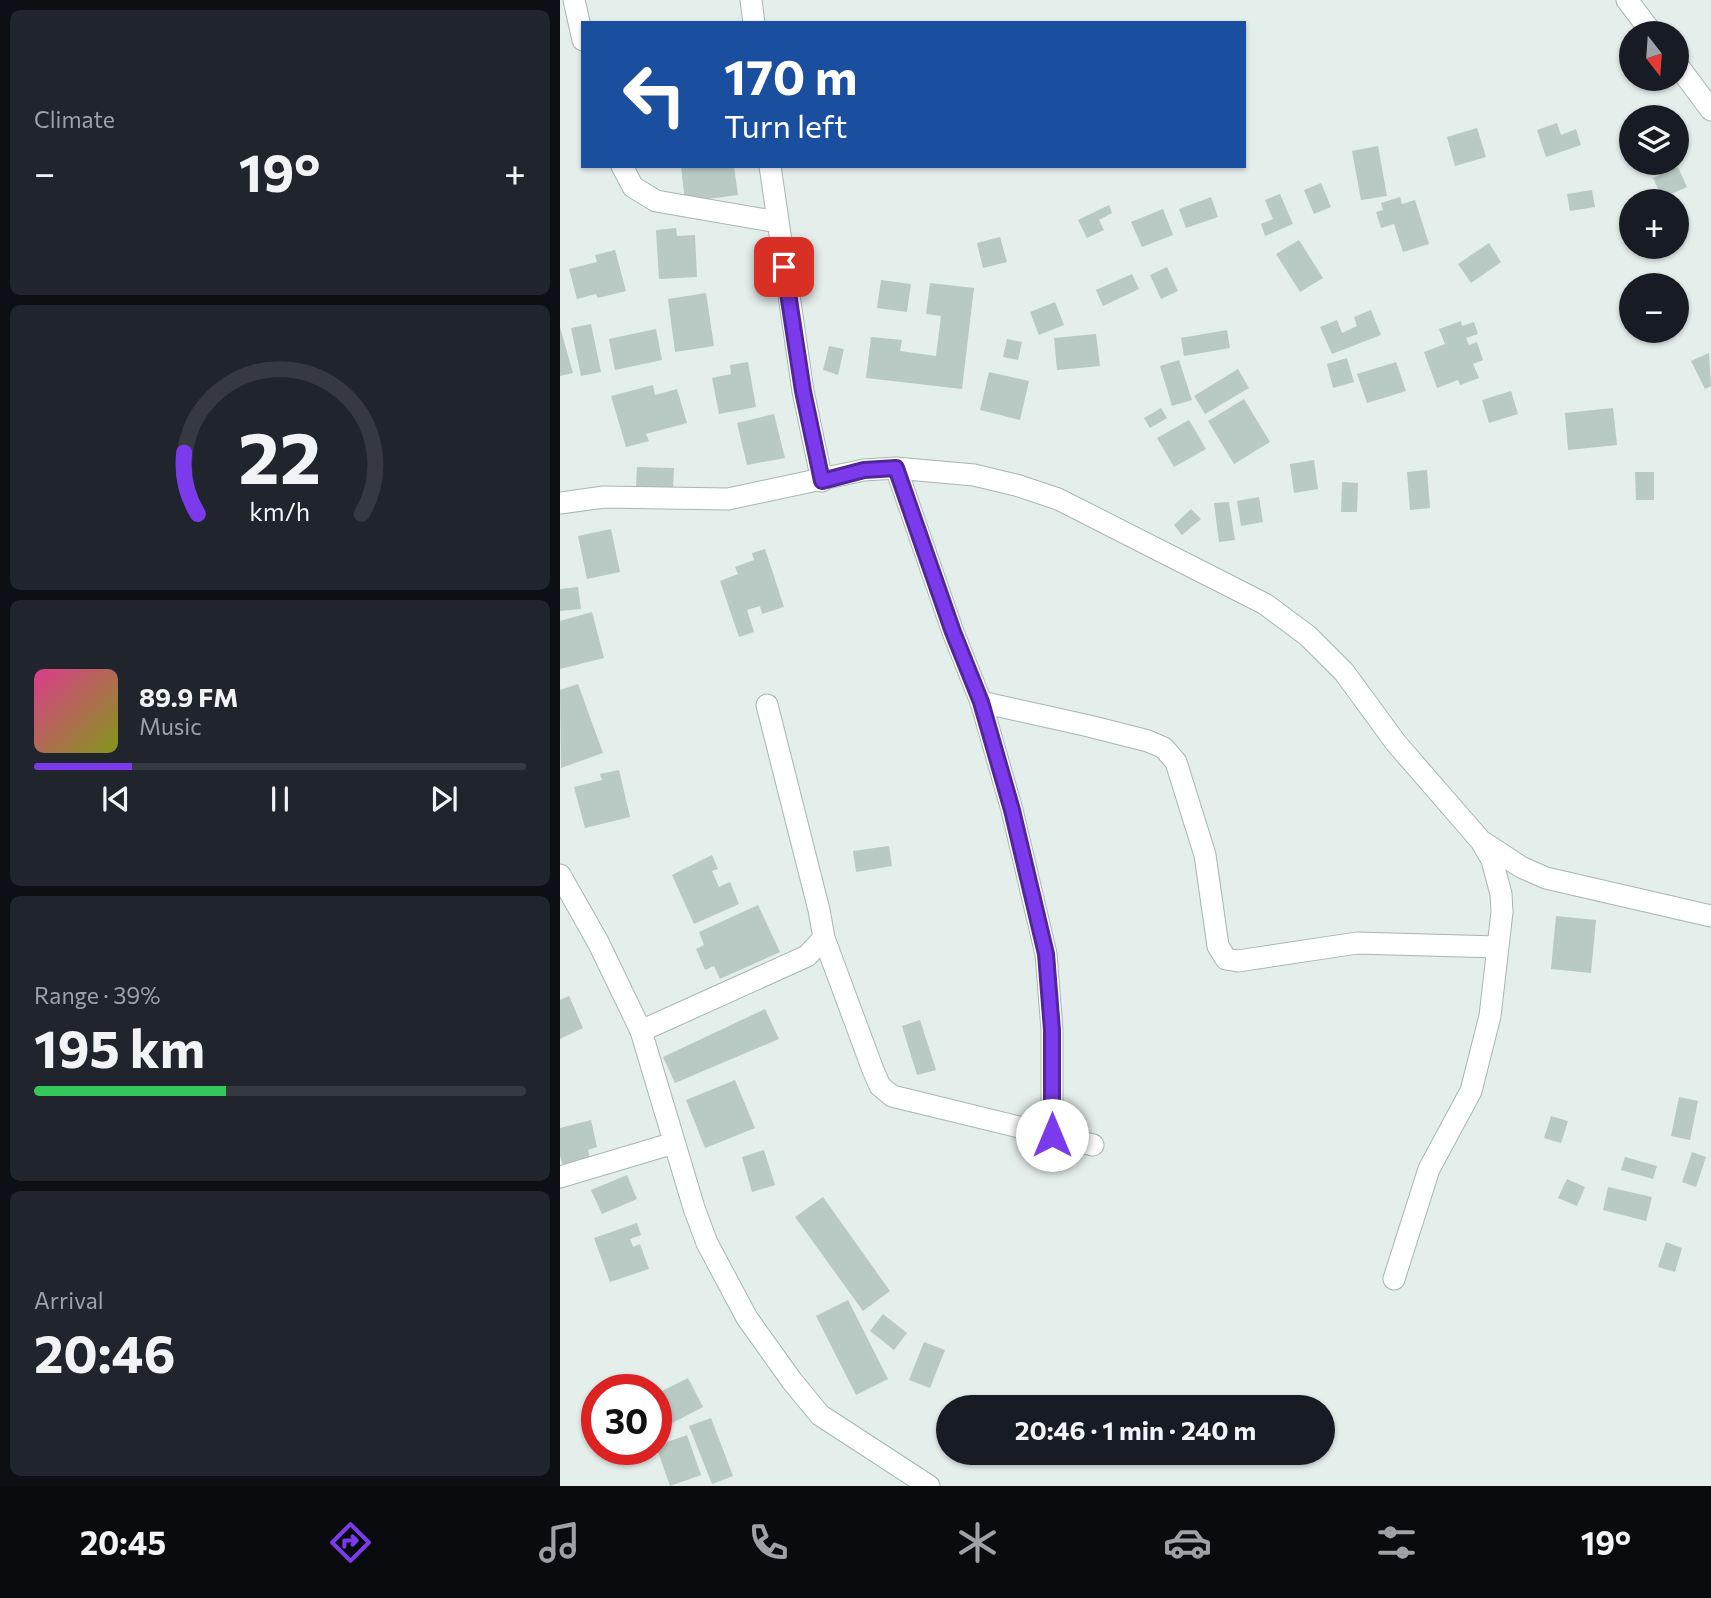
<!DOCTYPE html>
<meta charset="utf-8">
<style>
body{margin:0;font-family:Commissioner,sans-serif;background:#20242c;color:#f1f3f6;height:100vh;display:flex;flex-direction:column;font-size:26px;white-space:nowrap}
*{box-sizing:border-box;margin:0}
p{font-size:23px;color:#9ea1a6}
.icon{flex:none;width:38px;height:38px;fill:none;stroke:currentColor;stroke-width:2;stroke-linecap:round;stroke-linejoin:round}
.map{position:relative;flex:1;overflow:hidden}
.panel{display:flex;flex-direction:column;gap:10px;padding:10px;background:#0d0f14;width:560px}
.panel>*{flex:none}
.hud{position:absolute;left:21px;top:21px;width:665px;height:147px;border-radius:0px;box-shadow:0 2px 5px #0004;background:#1a4fa0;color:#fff;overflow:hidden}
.needle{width:46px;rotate:163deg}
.tools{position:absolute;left:1059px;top:21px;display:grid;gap:14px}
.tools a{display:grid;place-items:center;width:70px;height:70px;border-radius:50%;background:#171b24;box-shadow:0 2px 5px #0004;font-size:35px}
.speed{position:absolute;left:21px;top:1374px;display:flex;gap:14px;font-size:35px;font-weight:700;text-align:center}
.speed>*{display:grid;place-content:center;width:91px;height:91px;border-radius:50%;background:#171b24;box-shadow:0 2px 5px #0004;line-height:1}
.speed .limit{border:10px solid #d22;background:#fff;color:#111}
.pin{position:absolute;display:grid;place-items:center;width:60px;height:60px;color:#fff;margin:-30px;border-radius:14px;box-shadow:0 4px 10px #0006}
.me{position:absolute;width:77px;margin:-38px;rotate:0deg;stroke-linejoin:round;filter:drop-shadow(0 0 5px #0008)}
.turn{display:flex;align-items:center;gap:24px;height:147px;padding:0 28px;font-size:32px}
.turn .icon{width:91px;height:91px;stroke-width:2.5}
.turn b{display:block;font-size:49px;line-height:60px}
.big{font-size:52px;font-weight:700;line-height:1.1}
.panel .card{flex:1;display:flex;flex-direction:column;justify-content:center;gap:10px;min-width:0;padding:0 24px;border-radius:10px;background:#20242c}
.panel .dial{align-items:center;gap:0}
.dial svg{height:182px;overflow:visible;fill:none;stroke:#363941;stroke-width:7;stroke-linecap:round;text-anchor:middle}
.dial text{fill:#f1f3f6;stroke:none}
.song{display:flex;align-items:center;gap:21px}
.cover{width:84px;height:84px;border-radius:10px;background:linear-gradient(135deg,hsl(330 70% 55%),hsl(70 70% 35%))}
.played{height:7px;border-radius:4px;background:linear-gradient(90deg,#7c3aed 20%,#363941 20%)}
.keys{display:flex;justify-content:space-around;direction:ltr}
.heat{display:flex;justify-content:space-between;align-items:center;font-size:38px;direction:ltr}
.charge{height:10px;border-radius:5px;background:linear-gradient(90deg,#34c759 39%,#363941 0)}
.trip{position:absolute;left:376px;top:1395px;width:399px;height:70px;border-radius:35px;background:#171b24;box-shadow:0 2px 5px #0004;font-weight:700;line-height:70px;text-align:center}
.tabs{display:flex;height:112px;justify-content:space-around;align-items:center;background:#090b0e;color:#9ea1a6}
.tabs .icon{width:49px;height:49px}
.tabs .on{color:#7c3aed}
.tabs b{font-size:32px;color:#f1f3f6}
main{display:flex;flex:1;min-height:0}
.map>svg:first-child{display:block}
</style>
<main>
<section class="panel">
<div class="card"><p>Climate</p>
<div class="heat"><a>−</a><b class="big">19°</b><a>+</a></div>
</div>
<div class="card dial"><svg viewBox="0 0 100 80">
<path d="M14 69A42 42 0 1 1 86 69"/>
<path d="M14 69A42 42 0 0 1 8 42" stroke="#7c3aed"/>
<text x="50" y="56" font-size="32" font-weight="700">22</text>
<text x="50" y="72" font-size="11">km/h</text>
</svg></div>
<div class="card">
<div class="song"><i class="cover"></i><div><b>89.9 FM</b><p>Music</p></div></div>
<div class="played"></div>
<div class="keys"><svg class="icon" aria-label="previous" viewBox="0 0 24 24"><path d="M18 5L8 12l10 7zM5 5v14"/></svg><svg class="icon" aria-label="pause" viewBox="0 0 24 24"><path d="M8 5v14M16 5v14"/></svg><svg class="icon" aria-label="next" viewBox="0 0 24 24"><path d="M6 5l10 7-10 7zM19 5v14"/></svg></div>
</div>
<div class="card"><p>Range · 39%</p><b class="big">195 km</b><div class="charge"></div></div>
<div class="card"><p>Arrival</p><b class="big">20:46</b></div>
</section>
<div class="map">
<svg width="1151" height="1486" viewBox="0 0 1151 1486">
<rect width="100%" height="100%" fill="#e4eeea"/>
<!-- building -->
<path fill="#b9c9c3" d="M997 123 1001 135 1016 129 1021 145 986 157 977 130Z
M917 128 926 157 895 166 887 137Z
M818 146 827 196 801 200 792 151Z
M121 166H174L178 195 125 202Z
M1118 167 1127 187 1102 198 1093 178Z
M761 183 771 207 754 214 744 190Z
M1032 190 1035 207 1010 211 1007 194Z
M720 194 733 224 705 236 701 224 713 219 705 200Z
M651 197 658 217 626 228 619 209Z
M840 197 842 204 855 200 869 244 843 252 834 224 821 228 816 212 823 210 821 203Z
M549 205 552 213 539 220 544 230 527 238 518 220Z
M603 209 613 235 582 247 571 222Z
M116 228 117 236 135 235 137 277 99 279 96 230Z
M440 237 447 262 423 268 417 243Z
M739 240 763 278 740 292 716 254Z
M929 243 941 262 911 283 898 264Z
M55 250 66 291 38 298 36 294 17 299 9 269 37 262 35 255Z
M607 267 618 291 601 299 590 275Z
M572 274 579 289 543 306 536 290Z
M321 280 351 284 347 312 317 308Z
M370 283 414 288 402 389 306 378 311 337 342 340 340 351 376 356 381 316 366 314Z
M146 293 154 346 115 352 108 299Z
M495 302 504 325 479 335 470 312Z
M811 310 821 335 772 354 760 327 777 320 782 333 797 326 794 317Z
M901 321 902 326 914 322 918 334 906 338 909 345 917 342 923 360 913 364 919 378 900 385 898 380 877 388 864 352 885 344 879 329Z
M31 324 41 372 21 376 11 328Z
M0 327 13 373 0 376Z
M96 329 102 360 55 370 49 339Z
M667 330 670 348 624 356 621 338Z
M536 334 540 366 497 370 494 338Z
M447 339 462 342 458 360 443 357Z
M269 346 284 349 278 375 263 370Z
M1149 353 1151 386 1145 389 1131 361Z
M787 358 794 382 773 388 767 364Z
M619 360 632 400 612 406 600 366Z
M188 362 196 407 159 414 152 378 171 374 170 365Z
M836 362 846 391 807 403 797 374Z
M678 369 689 388 645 414 634 396Z
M429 372 469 381 460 420 420 410Z
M93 385 95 395 117 389 127 423 86 434 89 441 66 447 51 396Z
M951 391 958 414 929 423 922 400Z
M684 399 710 442 674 464 648 421Z
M601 408 607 418 590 428 584 418Z
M1053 408 1057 445 1008 450 1005 413Z
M214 414 225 458 187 465 177 423Z
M629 420 646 449 614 467 597 438Z
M754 460 758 489 734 493 730 464Z
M77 467 114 468 113 489 76 487Z
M867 470 870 508 850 510 847 472Z
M1075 472H1094V500H1076Z
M782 482 798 483 797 512H781Z
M699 497 703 522 681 526 677 501Z
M669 502 675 540 659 542 654 503Z
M631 509 641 519 622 535 614 525Z
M51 529 60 572 27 579 18 536Z
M205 549 224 607 202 614 200 606 187 610 194 632 179 637 160 581 178 574 175 567 194 560 192 553Z
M18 587 21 609 0 611V589Z
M32 612 44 658 0 669V621Z
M18 684 43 753 1 768 0 690Z
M59 770 70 817 25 828 14 787 42 780 40 774Z
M329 846 332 866 296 872 293 851Z
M152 855 158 869 152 871 159 887 170 882 179 904 134 924 112 875Z
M198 905 220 952 160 979 154 966 145 970 136 949 144 945 139 932Z
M996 916 1036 920 1031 973 991 969Z
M9 996 23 1028 0 1039V1000Z
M205 1009 219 1039 115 1083 103 1057Z
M360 1020 376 1070 357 1075 342 1026Z
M175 1080 195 1128 145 1148 126 1100Z
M1119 1097 1138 1101 1130 1140 1111 1136Z
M991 1116 1008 1121 1001 1143 984 1138Z
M31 1120 37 1147 28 1150 30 1159 3 1166 0 1156V1128Z
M204 1150 215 1185 192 1192 182 1157Z
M1132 1152 1146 1157 1136 1187 1122 1182Z
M1065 1157 1097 1166 1093 1179 1061 1170Z
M67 1175 77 1199 42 1214 31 1190Z
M1007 1179 1025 1187 1017 1206 998 1198Z
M1048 1187 1092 1197 1086 1221 1043 1210Z
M263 1197 330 1291 303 1311 235 1217Z
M77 1223 81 1235 70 1239 73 1247 80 1244 89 1269 50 1282 34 1238Z
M1106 1242 1122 1248 1115 1272 1098 1267Z
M288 1300 328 1379 296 1395 256 1316Z
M323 1314 347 1333 334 1350 310 1331Z
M364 1342 385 1350 370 1388 349 1380Z
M128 1378 143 1407 101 1429 96 1420V1412L99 1410 96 1404V1394Z
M151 1418 173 1476 152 1484 129 1426Z
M127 1435 141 1475 110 1486 96 1446Z"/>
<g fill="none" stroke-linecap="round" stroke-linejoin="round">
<defs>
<path id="street" d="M14 0 23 40
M191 0 194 23
M1067 0 1092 33
M1116 63 1151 110
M62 166 73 187 96 201 218 222
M210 166 243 391 262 481
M336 468 393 632 421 702 452 810 486 954 492 1030V1135
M0 503 44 497 168 499 304 470 336 468 414 475 456 485 498 499 705 604 748 636 784 672 836 743 921 841 932 860 941 894 942 912 930 1016 911 1091 869 1169 834 1279
M421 702 529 726 588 741 604 748 616 762 645 855 658 946 666 959 678 961 797 943 937 947
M923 842 961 867 986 878 1151 916
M0 875 38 942 81 1031 134 1208 147 1243 187 1318 232 1381 260 1415 369 1486
M264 938 313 1070 320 1086 332 1096 533 1145
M81 1031 247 956 264 938 259 910 207 705
M0 1177 114 1143"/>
</defs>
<!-- street casing -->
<use href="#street" stroke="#a6b7b1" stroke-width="23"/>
<!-- street -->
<use href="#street" stroke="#fff" stroke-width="21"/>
</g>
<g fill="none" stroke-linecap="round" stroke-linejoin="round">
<defs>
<path id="route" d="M224 267 243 391 262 481 304 470 336 468 393 632 421 702 452 810 486 954 492 1030V1135"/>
</defs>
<!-- route casing -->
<use href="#route" stroke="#51269a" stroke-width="18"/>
<!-- route -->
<use href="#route" stroke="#7c3aed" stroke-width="12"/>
</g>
</svg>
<div class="tools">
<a><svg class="needle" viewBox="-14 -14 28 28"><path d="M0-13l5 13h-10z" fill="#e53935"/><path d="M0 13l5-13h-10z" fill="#9ea1a6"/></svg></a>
<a><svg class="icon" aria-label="layers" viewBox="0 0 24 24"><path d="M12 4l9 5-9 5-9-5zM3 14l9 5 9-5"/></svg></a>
<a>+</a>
<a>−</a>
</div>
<div class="speed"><div class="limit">30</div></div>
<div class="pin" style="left:224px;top:267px;background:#d93025"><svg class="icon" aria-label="arrive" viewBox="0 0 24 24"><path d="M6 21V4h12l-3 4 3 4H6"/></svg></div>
<svg class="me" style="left:492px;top:1135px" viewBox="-20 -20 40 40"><circle r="19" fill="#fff"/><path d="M0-13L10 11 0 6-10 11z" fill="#7c3aed"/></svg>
<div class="trip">20:46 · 1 min · 240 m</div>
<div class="hud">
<div class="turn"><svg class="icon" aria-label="left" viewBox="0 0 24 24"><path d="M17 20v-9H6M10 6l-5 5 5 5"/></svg><div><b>170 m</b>Turn left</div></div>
</div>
</div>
</main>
<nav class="tabs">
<b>20:45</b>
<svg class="icon on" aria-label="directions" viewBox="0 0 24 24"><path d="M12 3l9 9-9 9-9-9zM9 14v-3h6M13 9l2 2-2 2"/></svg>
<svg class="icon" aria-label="music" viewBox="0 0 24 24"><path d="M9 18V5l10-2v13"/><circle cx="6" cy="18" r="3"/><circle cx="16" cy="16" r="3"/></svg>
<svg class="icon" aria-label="phone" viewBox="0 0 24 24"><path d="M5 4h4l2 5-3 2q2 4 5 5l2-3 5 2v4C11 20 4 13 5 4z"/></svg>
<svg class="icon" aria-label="climate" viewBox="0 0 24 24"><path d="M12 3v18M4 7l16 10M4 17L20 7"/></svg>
<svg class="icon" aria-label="car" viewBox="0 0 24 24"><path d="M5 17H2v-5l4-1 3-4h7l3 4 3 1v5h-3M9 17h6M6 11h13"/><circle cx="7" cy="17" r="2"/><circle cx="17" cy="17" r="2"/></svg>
<svg class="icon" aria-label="filters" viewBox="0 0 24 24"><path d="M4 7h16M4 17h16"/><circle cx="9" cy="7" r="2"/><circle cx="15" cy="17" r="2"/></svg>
<b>19°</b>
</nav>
